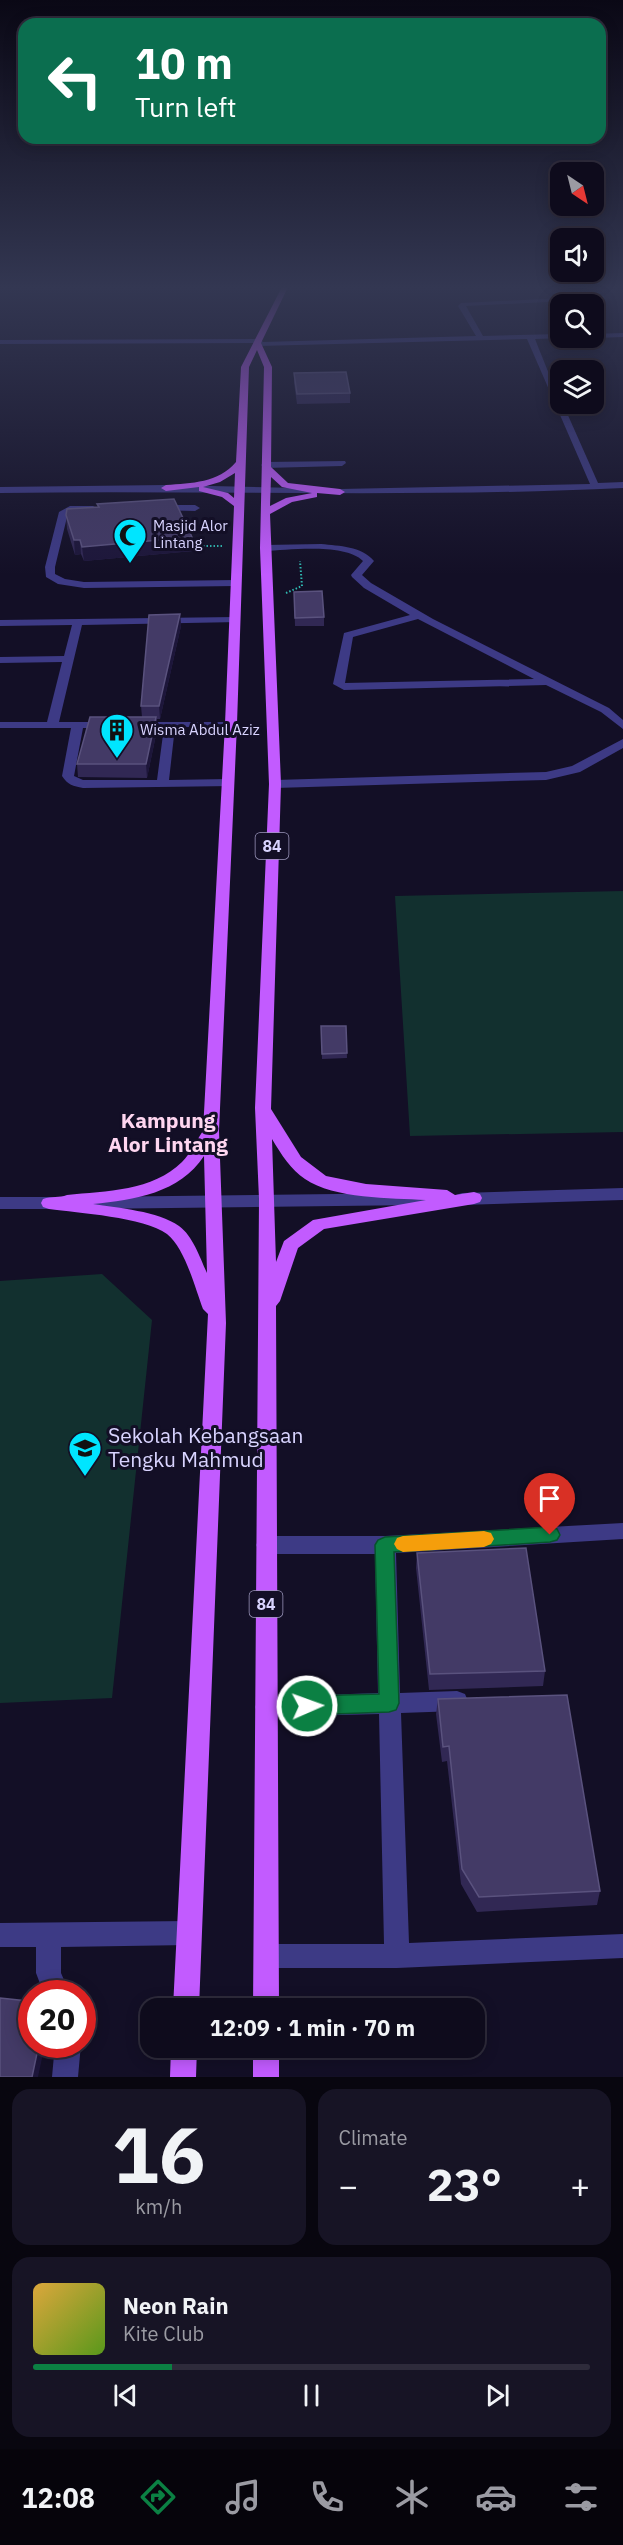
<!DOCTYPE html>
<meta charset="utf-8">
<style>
body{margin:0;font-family:"IBM Plex Sans",sans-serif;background:#171425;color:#f1f3f6;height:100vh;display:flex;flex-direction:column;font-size:22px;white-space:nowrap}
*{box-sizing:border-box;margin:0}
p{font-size:20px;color:#9b9ba3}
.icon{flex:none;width:33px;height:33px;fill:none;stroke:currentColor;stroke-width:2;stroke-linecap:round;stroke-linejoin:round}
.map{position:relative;height:2077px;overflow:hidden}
.side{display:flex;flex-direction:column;gap:12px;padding:12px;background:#08060f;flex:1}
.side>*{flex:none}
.top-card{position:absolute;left:18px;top:18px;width:588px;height:126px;border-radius:18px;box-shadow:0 3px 15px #0003,0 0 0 2px #2e2b3b;background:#0b6e4f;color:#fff;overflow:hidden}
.needle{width:39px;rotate:145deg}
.buttons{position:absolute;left:550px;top:162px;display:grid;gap:12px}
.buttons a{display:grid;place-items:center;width:54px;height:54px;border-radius:12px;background:#0e0b1c;box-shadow:0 3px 15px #0003,0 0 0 2px #2e2b3b;font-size:30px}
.speed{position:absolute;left:18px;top:1980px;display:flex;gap:12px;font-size:30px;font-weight:700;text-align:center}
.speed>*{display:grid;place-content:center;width:78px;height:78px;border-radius:50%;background:#0e0b1c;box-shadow:0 3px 15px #0003,0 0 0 2px #2e2b3b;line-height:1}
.speed .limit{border:9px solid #d22;background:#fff;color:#111}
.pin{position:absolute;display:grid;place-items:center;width:51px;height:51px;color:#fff;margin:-62px -26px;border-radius:50% 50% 50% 0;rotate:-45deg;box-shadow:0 0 6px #0007}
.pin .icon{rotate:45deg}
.me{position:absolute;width:66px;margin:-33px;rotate:88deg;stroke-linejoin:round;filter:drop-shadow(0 0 4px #0008)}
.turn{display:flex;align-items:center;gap:21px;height:126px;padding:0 18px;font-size:27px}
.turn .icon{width:78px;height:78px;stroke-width:2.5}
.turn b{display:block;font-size:42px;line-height:51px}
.big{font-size:45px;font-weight:700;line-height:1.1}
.side .tile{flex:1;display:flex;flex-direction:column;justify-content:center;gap:9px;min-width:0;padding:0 21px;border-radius:18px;background:#171425}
.side .dial{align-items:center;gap:0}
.dial b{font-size:78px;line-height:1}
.song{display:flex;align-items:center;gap:18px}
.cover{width:72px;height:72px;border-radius:9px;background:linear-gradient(135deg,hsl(40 70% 55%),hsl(90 70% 35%))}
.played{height:6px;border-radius:3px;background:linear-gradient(90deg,#0b8043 25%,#2e2b3b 25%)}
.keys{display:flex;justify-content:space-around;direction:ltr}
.heat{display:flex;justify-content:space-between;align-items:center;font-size:33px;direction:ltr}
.side .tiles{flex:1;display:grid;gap:12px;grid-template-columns:1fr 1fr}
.tile:last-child{grid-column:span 2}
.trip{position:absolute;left:140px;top:1998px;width:345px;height:60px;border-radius:18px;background:#0e0b1c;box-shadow:0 3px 15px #0003,0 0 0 2px #2e2b3b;font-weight:700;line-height:60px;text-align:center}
.dock{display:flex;height:96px;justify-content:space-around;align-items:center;background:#06040b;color:#9b9ba3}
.dock .icon{width:42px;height:42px}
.dock .on{color:#0b8043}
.dock b{font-size:27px;color:#f1f3f6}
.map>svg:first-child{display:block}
</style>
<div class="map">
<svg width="623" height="2077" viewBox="0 0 623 2077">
<rect width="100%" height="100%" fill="#130f26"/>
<!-- green -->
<path fill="#12302f" d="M623 891V1132L410 1136 395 896Z
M102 1274 152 1320 112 1698 0 1703V1281Z"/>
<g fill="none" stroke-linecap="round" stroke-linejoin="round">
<!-- path -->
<path stroke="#2fb8b0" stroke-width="2" stroke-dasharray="1.5 2" stroke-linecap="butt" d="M196 546H222
M286 593 302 586 300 561"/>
<!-- minor -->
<path fill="#3d3a85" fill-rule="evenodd" d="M603 296 605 299 466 306 483 336 561 334V338H564L535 339 561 404H563L598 483 623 482V488C415 498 208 490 0 493V487L166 485 340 489 590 484 527 339 258 346 255 343 0 344V340L260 339 263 342 476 336 458 306 461 303Z
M623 333V337L594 338H591H594V334Z
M345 461 346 463 342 466 265 468 261 465 265 462Z
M159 505H195L200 508 195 511 156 510V506Z
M70 506H93L98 509 93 512 68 513 55 567V574L65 579 84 582 236 580 241 583 236 586 84 588 58 584 46 577 45 567 59 512Z
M321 544C340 546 361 546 374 561L362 575 371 583 433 619 609 708 623 720V729L601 712 546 685 344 690 333 684 344 633 410 615 364 588 352 577 351 575 363 561C345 543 289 550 265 551L260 548 265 545ZM418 619 534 679 345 683 353 637Z
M235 617 240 620 239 622 82 625 59 722H108L114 725 108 728H83L74 776 83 780H157L164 727H138L134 726V722H235L237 724 231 727H175L169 780 228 779 232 780V786L83 788C73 786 68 785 62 776L71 728H0V722H47L62 662 0 663V657L64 656 72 625 0 626V620Z
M623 739V748L580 772 546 780 275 788 269 784 275 780 546 772 572 766Z
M623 1188V1200L462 1205 456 1203 454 1199 456 1195 462 1193Z
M420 1193 426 1195 428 1199 426 1203 420 1205 87 1209 81 1207 79 1203 81 1199 87 1197Z
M0 1197H60L66 1199 68 1203 66 1207 60 1209H0Z
M623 1523V1539L396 1553 400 1693 457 1691 465 1694 468 1701 465 1708 457 1711 401 1713 409 1943 623 1934V1958L397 1968H266L257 1965 254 1956 257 1947 266 1944H384L379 1714 266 1717 258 1714 255 1707 258 1700 266 1697 378 1693 375 1554H266L259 1551 256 1545 259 1539 266 1536H385Z
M189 1921 198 1924 201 1933 198 1942 189 1945 61 1947V1973L70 1994H44L36 1973V1947H0V1923Z
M55 2044H81L78 2077H52Z"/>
<!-- major -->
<path fill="#c25bff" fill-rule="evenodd" d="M283 285H289L261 343 272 367 271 467 288 483 340 489 345 492 340 495 317 493V497L292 502 270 514 281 784 271 1109 301 1157 326 1176 366 1184 447 1190 455 1195 474 1192 480 1194 482 1198 480 1202 474 1204 324 1229 298 1248 280 1301 276 1306 279 2008H253L259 1199 255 1108 269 784 260 548 264 367 257 350 249 367 237 724 219 1131 226 1323 199 2008H173L208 1314 203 1309C195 1288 185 1248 167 1234 144 1217 78 1213 49 1209L43 1207 41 1203 43 1199C52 1196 59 1198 67 1195 106 1191 153 1191 182 1162 191 1153 196 1141 203 1131L225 724 234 506 222 497 199 491V487L166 491 161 488 166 485C192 483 218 483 236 462L241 367ZM235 473 234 498 228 493 203 487 220 482ZM271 477 282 487 312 493 286 498 270 506ZM272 1139C281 1154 291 1170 305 1179 334 1199 391 1198 426 1200L313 1220 284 1241 276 1262ZM204 1156 207 1273C200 1258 193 1236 179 1226 158 1211 118 1208 93 1204 134 1200 180 1193 204 1156Z
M171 2048H197L196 2077H170Z
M253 2048H279V2077H253Z"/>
</g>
<!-- wall -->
<path fill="#312854" d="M294 373 350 393V403L297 404 294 383Z
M97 504 192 537 193 551 84 561 81 554 75 555 67 529 66 515 98 507Z
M294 592 324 617V626H295Z
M180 614 181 626 160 719H157V730L147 778 78 777 77 764 142 717 141 706Z
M321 1026H346L347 1058 322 1059Z
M417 1553 545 1671 543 1686 429 1690 416 1568Z
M438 1699 600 1891 597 1905 477 1912 461 1884 447 1761 442 1762 436 1714Z"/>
<!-- shaded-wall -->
<path fill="#1d163a" d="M192 537 193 551 84 561 82 547Z
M74 540H80L81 554 75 555Z
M180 614 181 626 160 719 159 706Z
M156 717 157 730 147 778 146 764Z
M39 2044H45L38 2077H32Z"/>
<!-- building -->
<path fill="#433a66" stroke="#5a527e" stroke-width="1.5" d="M346 372 350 393 297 394 294 373Z
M174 499 192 537 82 547 80 540H74L66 515 67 509 99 507 97 504Z
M322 591 324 617 295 618 294 592Z
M180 614 159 706H141L149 615Z
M90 717H156L146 764H77Z
M321 1026H346L347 1053 322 1054Z
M526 1548 545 1671 430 1674 417 1553Z
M567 1695 600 1891 479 1897 462 1869 449 1746 443 1747 438 1699Z
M0 1998 28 2001 32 2007V2044H39L32 2077H0Z"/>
<!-- sky -->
<linearGradient id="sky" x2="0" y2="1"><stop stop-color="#0a0815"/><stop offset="0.5" stop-color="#333752"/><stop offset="1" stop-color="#333752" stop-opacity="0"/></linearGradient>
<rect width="623" height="575" fill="url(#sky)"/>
<!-- route -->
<path fill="#0b8043" stroke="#07532c" stroke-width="1.5" d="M550 1527 557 1529 560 1535 557 1540 550 1542 394 1552 399 1703 396 1710 389 1712 307 1715 300 1712 297 1706 300 1699 307 1696 379 1694 375 1545 378 1540 385 1537Z"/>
<!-- slow -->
<path fill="#f59e0b" d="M484 1531 491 1533 494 1539 491 1544 484 1547 403 1552 397 1549 394 1544 397 1538 403 1536Z"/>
<!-- icons -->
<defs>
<symbol id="mosque-pin" viewBox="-11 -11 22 30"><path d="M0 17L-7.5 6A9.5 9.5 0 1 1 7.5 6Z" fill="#00e5ff" stroke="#130f26"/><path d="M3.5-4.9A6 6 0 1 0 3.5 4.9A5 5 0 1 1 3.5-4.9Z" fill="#111"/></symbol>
<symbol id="building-pin" viewBox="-11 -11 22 30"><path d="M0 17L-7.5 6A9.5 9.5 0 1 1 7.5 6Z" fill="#00e5ff" stroke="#130f26"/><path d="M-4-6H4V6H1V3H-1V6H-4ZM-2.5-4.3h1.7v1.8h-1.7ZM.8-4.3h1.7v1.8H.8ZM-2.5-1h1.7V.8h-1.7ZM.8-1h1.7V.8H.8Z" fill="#111"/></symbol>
<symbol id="school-pin" viewBox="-11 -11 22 30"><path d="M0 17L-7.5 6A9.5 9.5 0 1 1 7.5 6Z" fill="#00e5ff" stroke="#130f26"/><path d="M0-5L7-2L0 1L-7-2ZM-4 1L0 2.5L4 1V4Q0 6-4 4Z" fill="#111"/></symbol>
</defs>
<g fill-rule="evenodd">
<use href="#mosque-pin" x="111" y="516" width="38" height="52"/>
<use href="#building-pin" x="98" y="711" width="38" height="52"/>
<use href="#school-pin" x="66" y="1429" width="38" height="52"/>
</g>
<g text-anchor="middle" stroke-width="6" stroke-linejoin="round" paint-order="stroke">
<!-- far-poi labels -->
<g font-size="15" fill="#d9d4ff" stroke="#130f26" text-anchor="start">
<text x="153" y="531">Masjid Alor<tspan x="153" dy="17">Lintang</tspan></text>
<text x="140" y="735">Wisma Abdul Aziz</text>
</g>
<!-- shield labels -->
<g fill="#130f26" stroke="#9e99be" stroke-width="1.5">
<rect x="255.5" y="833" width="33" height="26" rx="4.5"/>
<rect x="249.5" y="1591" width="33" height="26" rx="4.5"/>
</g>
<g font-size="16" font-weight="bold" fill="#d9d4ff">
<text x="272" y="852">84</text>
<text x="266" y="1610">84</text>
</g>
<!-- quarter labels -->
<g font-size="21" font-weight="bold" fill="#ffd6f0" stroke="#130f26">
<text x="168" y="1128">Kampung<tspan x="168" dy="24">Alor Lintang</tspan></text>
</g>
<!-- near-poi labels -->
<g font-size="21" fill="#d9d4ff" stroke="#130f26" text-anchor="start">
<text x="108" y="1443">Sekolah Kebangsaan<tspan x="108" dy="24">Tengku Mahmud</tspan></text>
</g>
</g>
</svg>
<div class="buttons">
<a><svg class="needle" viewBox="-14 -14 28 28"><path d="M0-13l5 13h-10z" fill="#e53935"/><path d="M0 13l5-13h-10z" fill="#9b9ba3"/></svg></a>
<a><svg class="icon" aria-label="sound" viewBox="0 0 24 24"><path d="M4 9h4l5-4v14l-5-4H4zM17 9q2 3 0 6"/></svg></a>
<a><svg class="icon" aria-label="search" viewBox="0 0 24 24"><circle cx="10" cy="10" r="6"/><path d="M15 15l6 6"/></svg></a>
<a><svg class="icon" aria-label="layers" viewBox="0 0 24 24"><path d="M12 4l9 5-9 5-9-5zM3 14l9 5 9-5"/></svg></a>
</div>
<div class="speed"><div class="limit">20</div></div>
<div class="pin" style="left:550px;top:1535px;background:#d93025"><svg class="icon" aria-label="arrive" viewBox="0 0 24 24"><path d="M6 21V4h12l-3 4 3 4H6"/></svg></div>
<svg class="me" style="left:307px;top:1706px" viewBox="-20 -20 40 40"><circle r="17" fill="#0b8043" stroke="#fff" stroke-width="3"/><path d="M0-11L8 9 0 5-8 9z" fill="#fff"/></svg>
<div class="trip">12:09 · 1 min · 70 m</div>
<div class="top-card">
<div class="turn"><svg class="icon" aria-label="left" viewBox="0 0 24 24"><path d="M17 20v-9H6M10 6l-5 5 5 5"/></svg><div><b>10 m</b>Turn left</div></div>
</div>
</div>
<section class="side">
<div class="tiles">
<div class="tile dial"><b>16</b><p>km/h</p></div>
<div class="tile"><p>Climate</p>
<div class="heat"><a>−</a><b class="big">23°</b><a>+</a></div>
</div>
<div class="tile">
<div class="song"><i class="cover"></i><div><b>Neon Rain</b><p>Kite Club</p></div></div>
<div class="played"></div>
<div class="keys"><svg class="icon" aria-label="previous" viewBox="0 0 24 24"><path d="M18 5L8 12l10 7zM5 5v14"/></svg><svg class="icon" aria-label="pause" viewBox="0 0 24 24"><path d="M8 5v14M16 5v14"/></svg><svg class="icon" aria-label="next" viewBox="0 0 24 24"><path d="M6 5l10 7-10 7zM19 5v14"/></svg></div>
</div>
</div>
</section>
<nav class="dock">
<b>12:08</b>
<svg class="icon on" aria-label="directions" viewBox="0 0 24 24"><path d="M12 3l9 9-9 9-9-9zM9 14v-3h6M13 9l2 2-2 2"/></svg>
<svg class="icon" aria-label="music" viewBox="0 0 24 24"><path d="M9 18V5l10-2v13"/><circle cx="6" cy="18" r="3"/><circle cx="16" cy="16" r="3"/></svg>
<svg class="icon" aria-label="phone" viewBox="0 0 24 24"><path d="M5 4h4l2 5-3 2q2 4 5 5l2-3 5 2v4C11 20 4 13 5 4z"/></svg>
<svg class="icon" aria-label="climate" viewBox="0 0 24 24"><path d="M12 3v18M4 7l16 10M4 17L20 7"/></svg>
<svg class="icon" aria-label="car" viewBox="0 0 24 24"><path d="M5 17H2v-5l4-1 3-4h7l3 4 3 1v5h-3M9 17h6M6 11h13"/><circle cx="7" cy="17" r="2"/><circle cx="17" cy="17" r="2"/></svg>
<svg class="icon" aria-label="filters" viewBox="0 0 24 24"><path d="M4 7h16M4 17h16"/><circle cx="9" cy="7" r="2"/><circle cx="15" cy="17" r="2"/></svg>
</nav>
